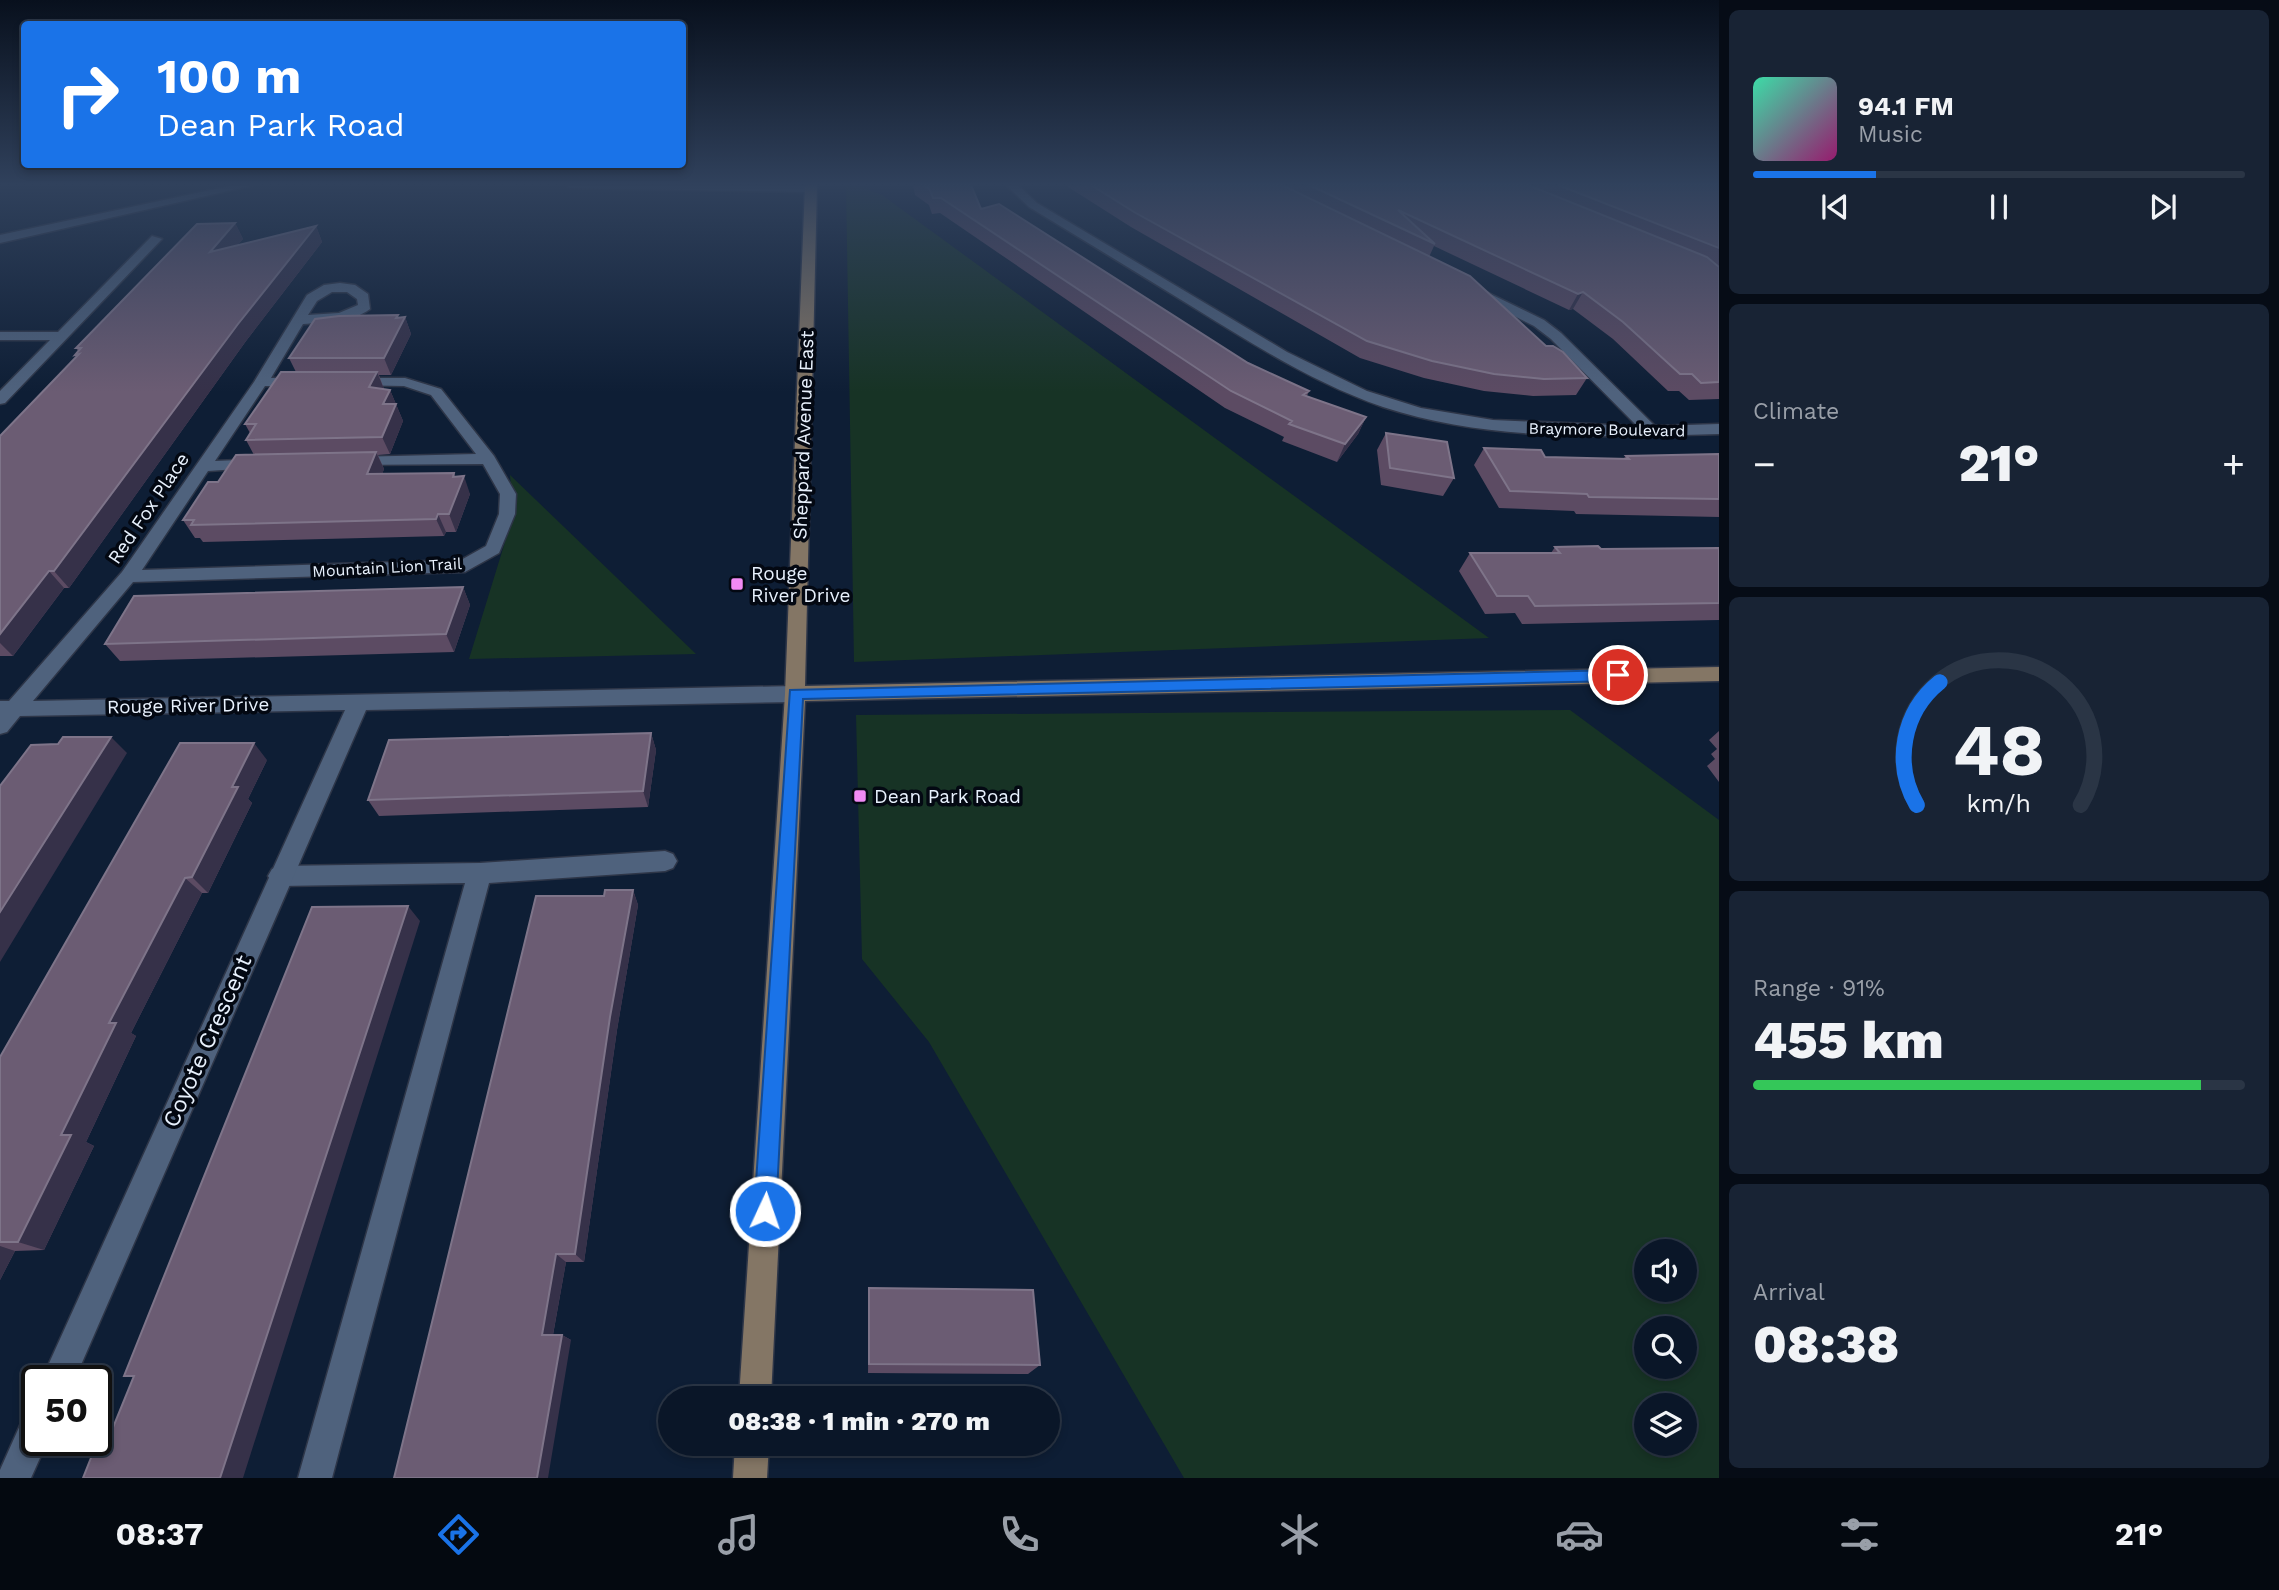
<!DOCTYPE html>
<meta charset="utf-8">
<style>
body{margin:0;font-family:"Work Sans",sans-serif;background:#182334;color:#f1f3f6;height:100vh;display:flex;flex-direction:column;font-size:26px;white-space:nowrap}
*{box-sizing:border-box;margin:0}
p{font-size:23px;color:#999fa8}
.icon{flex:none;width:38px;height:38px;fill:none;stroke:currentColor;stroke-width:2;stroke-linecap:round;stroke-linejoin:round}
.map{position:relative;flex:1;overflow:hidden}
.side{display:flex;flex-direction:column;gap:10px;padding:10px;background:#060c16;width:560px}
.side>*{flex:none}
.guide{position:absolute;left:21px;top:21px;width:665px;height:147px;border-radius:7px;box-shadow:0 4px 10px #0003,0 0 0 2px #2a3545;background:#1a73e8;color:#fff;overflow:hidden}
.controls{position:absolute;left:1634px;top:1239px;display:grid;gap:14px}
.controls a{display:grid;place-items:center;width:63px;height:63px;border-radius:50%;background:#0a1628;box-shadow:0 4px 10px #0003,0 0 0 2px #2a3545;font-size:35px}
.speed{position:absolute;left:21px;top:1365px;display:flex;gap:14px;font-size:35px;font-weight:700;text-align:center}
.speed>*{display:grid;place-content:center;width:91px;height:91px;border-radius:50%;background:#0a1628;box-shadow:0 4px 10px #0003,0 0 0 2px #2a3545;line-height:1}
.speed .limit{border:4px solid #111;border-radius:10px;background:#fff;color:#111}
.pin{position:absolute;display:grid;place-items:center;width:60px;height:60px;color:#fff;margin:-30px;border:4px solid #fff;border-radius:50%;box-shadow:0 2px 7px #0007}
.me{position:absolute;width:77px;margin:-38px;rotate:3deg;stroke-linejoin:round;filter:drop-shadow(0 0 5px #0008)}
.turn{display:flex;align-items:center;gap:24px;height:147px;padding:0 21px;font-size:32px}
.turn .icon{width:91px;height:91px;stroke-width:2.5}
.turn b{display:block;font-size:49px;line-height:60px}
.big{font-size:52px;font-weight:800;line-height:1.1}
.side .tile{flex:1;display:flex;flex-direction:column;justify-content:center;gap:10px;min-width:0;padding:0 24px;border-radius:10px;background:#182334}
.side .dial{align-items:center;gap:0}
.dial svg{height:182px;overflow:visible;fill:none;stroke:#2a3545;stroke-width:7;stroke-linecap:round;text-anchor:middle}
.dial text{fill:#f1f3f6;stroke:none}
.song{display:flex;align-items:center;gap:21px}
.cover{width:84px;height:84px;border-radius:10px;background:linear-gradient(135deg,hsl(160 70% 55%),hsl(320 70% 35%))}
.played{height:7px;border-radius:4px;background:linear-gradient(90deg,#1a73e8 25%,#2a3545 25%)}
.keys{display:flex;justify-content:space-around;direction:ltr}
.heat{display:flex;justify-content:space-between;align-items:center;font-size:38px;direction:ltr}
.charge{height:10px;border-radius:5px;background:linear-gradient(90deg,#34c759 91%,#2a3545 0)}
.trip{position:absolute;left:658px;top:1386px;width:402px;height:70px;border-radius:35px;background:#0a1628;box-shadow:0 4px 10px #0003,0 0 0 2px #2a3545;font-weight:800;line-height:70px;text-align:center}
.dock{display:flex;height:112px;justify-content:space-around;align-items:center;background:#040910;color:#999fa8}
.dock .icon{width:49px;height:49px}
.dock .selected{color:#1a73e8}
.dock b{font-size:32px;color:#f1f3f6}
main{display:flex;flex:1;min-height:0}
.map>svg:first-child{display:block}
</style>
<main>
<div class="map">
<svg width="1719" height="1478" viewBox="0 0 1719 1478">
<rect width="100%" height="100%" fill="#0e1e35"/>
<!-- green -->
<path fill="#173325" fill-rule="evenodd" d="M846 185H857L882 195 1489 638 854 662Z
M510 475 696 654 469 659 513 516Z
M1570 710 1719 820V1478H1184L929 1042 862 959 856 715ZM1685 1251V1290H1647V1251ZM1685 1328V1367H1647V1328ZM1685 1405V1444H1647V1405Z"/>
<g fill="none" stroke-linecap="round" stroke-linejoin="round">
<defs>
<path id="lane" d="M234 185H254L0 243V235Z
M565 185 810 186 816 189 810 192 570 188Z
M665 851 673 854 677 861 673 868 665 871 489 883 332 1478H298L465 883 280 886 272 883 268 876 272 869 280 866 480 863Z"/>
<path id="street" d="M1006 185H1018L1037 203 1287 352 1367 391 1421 408 1493 420 1637 426 1551 339 1534 326 1469 293 1468 290 1474 286 1544 320 1561 333 1655 426 1719 424V434C1608 437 1490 442 1383 407 1316 384 1256 346 1196 309 1141 275 1085 241 1029 207Z
M152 236 162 239 5 403 0 404V391L50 340H0V332H58Z
M340 283 355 285 368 294 370 309C351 323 326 322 303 324L271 378H301L308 382 301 386H265L215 461 259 459 267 464 265 467 208 471 142 570 461 560 486 546 499 514 500 494 483 464 348 465V459L354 457 476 454 431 395 404 386 349 385 347 382 354 378H405L441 389 494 456 516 494 515 514 499 553 465 572 133 582 33 701 795 686 802 689 805 694 802 699 795 702 366 710 74 1381H41L345 710 20 716 7 732 0 734V701H9L122 572 254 382 307 295 324 285ZM332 292H347L357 299 358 305 339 313 308 315 317 301Z
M37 1409V1440H48L31 1478H0V1470L25 1414Z"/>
<path id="secondary" d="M805 185H817L805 686 1719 667V681L805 701 771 1398H739L785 694Z
M735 1444H769L767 1478H733Z"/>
</defs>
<!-- lane casing -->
<use href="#lane" stroke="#2e3648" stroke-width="3"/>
<!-- street casing -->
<use href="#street" stroke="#2e3648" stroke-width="3"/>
<!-- secondary casing -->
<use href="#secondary" stroke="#2e3648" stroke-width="3"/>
<!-- lane -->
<use href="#lane" fill="#4f627d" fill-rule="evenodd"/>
<!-- street -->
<use href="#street" fill="#4f627d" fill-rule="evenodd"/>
<!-- secondary -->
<use href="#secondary" fill="#847665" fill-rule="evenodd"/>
</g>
<!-- wall -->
<path fill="#5c4b63" d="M913 185H971L981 209 1248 363 1309 391 1307 396 1366 417 1358 434 1337 462 1282 441 1284 437 1225 408 940 213 932 214 929 205 915 195Z
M1065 185H1719V399L1689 400 1679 391H1668L1613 339 1573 309 1569 310 1434 246 1429 257 1587 378 1576 395 1533 396 1484 391 1424 378 1360 358 1131 227Z
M235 223 243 239 237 245 316 226 322 242 246 341 69 588H64L13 656H0V436L77 357 75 355 78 351 76 348Z
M405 317 411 334 391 375H379L384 389 390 390 403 421 390 454 378 455 384 469 382 474 454 473 455 477 470 494 456 532H446L444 536 203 542 200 538H195L183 520 218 482 254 455 246 440 250 433 245 424 296 372 289 358 399 318Z
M1386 433 1454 478 1443 496 1381 485 1377 450Z
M1484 448 1545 457 1623 459 1626 456 1719 454V517L1576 514 1574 511 1499 508 1474 465Z
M1555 547 1601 549 1719 548V620L1522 624 1515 613 1485 614 1459 571 1470 553H1551Z
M463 587 470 605 454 652 120 661 105 644Z
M1719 731V782L1707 766 1715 759 1711 754 1717 749 1709 740Z
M651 733 656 750 648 807 379 816 368 800Z
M267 760 248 799 252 803 208 893H202L131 1033 136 1036 86 1142 94 1146 44 1250 15 1251 0 1280V1057Z
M633 890 638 905 617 1030 584 1262H566L553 1335H562L571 1340 394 1478 604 896Z
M869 1288 1040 1365 1028 1374 868 1373Z"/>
<!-- shaded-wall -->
<path fill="#363149" d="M235 223 243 239 218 268 210 252Z
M316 226 322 242 246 341 69 588 54 571 238 324Z
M1583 292 1573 309 1569 310 1578 294Z
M398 315 402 324 405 317 411 334 391 375 384 358Z
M377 372 384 389 377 404 369 387Z
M390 390 403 421 390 454 382 437 383 404Z
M1366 417 1358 434 1337 462 1345 444Z
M376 452 384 469 376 491 367 474Z
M454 473 460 487 464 476 470 494 456 532 449 514 453 477Z
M438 514 446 532 444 536 436 519Z
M49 571 64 588 13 656 0 643V634Z
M463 587 470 605 454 652 446 634Z
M651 733 656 750 648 807 643 791Z
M111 737 127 753 0 962V912Z
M254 743 267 760 248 799 252 803 208 893 192 877 232 787Z
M185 878 202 893 131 1033 136 1036 86 1142 94 1146 44 1250 18 1242 61 1135 109 1023Z
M633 890 638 905 617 1030 584 1262 575 1254 610 1017Z
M408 906 420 921 243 1478H220Z
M0 1246 15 1251 0 1280Z
M556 1254 566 1262 552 1340 542 1335Z
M562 1335 571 1340 548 1478H537Z"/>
<!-- building -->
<path fill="#6b5c73" stroke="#7e7489" stroke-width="2" d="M923 185H971L981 209 999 204 1248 363 1309 391 1303 395 1366 417 1345 444 1289 424 1292 421 1231 391 941 198H933L930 190Z
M1091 185H1282L1470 276 1546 346H1553L1563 352 1587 378 1544 379 1494 374 1432 361 1367 341 1134 212Z
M1309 185H1528L1707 257 1719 267V382L1701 383 1692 374H1680L1623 322 1583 292 1578 294 1398 210 1435 244Z
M1558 185H1719V248Z
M235 223 210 252 316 226 238 324 54 571H49L0 634V436L79 354 75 355 81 348H76L197 224Z
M398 315 396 318 405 317 384 358H289L315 319 339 316Z
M281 372H377L369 387 390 390 383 404H396L382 437 246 440 256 424H245Z
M1386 433 1447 442 1454 478 1390 468Z
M1484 448 1541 450 1545 457 1629 459 1626 456 1719 454V499L1589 497 1587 494 1510 491Z
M376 452 367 474 454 473 453 477 464 476 449 514H438L436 519 191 525 194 520H183L208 482H218L236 455Z
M1598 546 1601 549 1719 548V603L1535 606 1528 596H1497L1470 553H1560L1555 547Z
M463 587 446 634 105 644 134 596Z
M651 733 643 791 368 800 389 740Z
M63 737H111L0 912V786L31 745 58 744Z
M180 743H254L232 787H238L192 877 185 878 109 1023H116L61 1135H71L18 1242H0V1057Z
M605 890H633L610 1017 575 1254H556L542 1335H562L537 1478H394L536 896H604Z
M408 906 220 1478H83L102 1430H112L134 1376H124L312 907Z
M869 1288 1033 1290 1040 1365 869 1364Z"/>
<!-- sky -->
<linearGradient id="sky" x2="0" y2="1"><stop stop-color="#08101d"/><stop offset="0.47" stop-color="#30415c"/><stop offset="1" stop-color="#30415c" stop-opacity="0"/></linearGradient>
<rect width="1719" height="392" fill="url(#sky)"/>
<!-- route -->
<path fill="#1a73e8" stroke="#114b97" stroke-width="2" d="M1618 670 1626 675 1618 681 803 699 776 1211 773 1219 765 1222 757 1219 754 1211 790 690Z"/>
<!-- markers -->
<g fill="#f18af4" stroke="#030812" stroke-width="2.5">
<rect x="730" y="577" width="14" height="14" rx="3.5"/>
<rect x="853" y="789" width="14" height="14" rx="3.5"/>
</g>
<g text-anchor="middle" stroke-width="7" stroke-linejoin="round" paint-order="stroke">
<!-- far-street labels -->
<g font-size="16" fill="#e8f1fd" stroke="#030812">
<text transform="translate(1607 429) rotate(1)" y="6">Braymore Boulevard</text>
<text transform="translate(387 567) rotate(-3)" y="6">Mountain Lion Trail</text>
</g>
<!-- street labels -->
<g font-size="19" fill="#e8f1fd" stroke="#030812">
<text transform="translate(803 435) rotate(-88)" y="7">Sheppard Avenue East</text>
<text transform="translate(148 508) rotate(-56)" y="7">Red Fox Place</text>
<text transform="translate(188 705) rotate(-1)" y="7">Rouge River Drive</text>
</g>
<!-- poi labels -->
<g font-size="19" fill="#e8f1fd" stroke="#030812" text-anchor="start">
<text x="751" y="580">Rouge<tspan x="751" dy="22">River Drive</tspan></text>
<text x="874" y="803">Dean Park Road</text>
</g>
<!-- near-street labels -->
<g font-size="23" fill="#e8f1fd" stroke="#030812">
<text transform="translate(207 1041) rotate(-66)" y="8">Coyote Crescent</text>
</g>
</g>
</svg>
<div class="controls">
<a><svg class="icon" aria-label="sound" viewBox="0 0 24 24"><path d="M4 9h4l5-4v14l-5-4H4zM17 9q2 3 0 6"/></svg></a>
<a><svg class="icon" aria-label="search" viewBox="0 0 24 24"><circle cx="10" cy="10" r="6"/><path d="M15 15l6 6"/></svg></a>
<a><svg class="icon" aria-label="layers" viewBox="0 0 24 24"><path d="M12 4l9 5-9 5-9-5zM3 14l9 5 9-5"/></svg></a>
</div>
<div class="speed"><div class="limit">50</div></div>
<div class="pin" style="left:1618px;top:675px;background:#d93025"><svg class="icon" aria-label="arrive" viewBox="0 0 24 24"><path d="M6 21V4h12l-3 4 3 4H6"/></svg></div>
<svg class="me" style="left:765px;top:1211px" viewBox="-20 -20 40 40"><circle r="17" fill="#1a73e8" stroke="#fff" stroke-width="3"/><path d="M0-11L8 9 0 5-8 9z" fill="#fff"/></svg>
<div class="trip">08:38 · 1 min · 270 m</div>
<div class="guide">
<div class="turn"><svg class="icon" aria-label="right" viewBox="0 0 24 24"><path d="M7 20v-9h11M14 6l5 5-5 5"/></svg><div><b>100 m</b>Dean Park Road</div></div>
</div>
</div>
<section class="side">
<div class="tile">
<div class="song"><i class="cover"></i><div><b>94.1 FM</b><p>Music</p></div></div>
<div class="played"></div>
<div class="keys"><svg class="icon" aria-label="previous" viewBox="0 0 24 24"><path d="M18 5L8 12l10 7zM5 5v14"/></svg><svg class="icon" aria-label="pause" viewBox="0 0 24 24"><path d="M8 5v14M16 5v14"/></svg><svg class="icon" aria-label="next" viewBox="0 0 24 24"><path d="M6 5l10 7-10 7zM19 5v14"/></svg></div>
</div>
<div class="tile"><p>Climate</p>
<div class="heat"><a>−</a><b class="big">21°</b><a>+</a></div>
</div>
<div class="tile dial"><svg viewBox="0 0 100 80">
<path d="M14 69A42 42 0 1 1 86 69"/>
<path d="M14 69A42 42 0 0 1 24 15" stroke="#1a73e8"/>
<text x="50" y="56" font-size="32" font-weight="700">48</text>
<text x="50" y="72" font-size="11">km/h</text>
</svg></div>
<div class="tile"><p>Range · 91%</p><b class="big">455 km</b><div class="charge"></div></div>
<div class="tile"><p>Arrival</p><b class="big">08:38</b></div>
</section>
</main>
<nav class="dock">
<b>08:37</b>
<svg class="icon selected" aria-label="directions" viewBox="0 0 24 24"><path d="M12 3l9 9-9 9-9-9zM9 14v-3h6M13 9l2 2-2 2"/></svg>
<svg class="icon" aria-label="music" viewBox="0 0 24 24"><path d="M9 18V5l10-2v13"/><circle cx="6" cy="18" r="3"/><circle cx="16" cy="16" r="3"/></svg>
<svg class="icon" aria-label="phone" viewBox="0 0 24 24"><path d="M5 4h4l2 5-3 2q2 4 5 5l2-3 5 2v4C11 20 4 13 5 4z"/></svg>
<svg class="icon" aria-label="climate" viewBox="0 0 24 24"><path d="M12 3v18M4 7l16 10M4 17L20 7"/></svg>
<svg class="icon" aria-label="car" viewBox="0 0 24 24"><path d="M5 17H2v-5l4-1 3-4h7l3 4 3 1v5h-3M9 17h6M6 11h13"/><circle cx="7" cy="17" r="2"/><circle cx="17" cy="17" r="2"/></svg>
<svg class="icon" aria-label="filters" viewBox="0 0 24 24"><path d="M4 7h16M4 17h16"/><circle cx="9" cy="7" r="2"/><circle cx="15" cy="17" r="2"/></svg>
<b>21°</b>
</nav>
